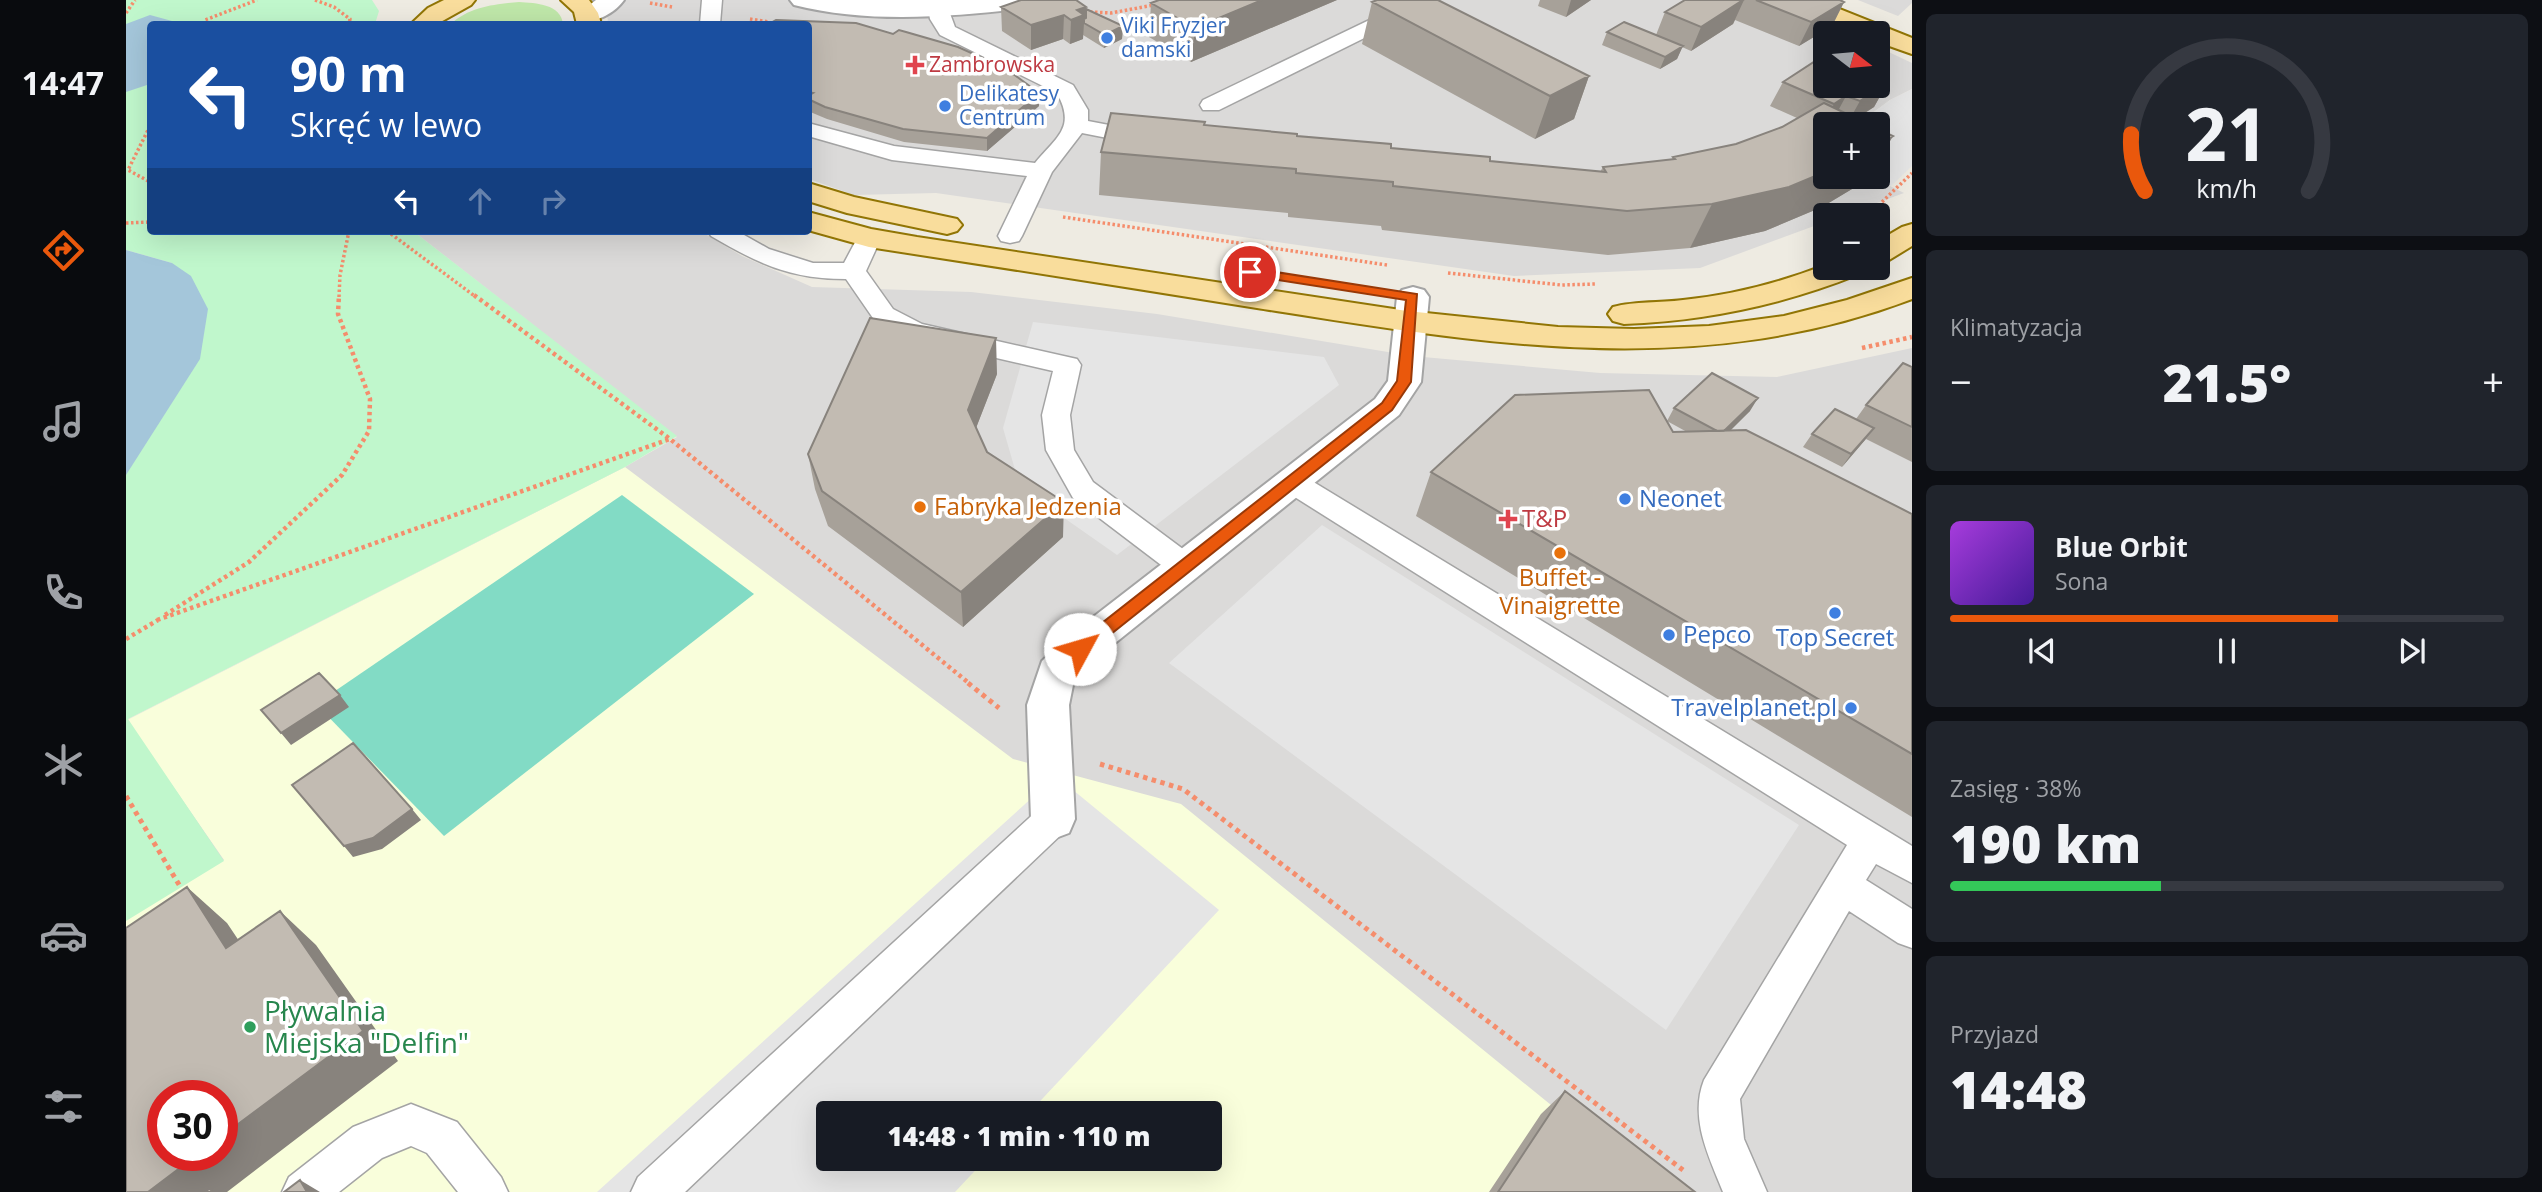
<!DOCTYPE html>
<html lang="pl">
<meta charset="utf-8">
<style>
body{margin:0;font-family:"Open Sans",sans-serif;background:#20242c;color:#f1f3f6;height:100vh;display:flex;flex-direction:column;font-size:26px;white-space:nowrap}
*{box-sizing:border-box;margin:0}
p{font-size:23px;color:#9ea1a6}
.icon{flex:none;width:38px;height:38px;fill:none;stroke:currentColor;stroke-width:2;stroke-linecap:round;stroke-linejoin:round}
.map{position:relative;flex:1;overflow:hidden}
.drawer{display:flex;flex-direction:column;gap:14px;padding:14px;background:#0d0f14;width:630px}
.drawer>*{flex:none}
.guide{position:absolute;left:21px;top:21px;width:665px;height:214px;border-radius:7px;box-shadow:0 7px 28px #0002;background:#1a4fa0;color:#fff;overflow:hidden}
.needle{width:46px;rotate:106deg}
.controls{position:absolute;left:1687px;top:21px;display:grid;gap:14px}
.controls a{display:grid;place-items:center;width:77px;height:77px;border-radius:7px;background:#171b24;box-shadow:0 7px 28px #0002;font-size:35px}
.speed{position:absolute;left:21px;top:1080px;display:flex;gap:14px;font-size:35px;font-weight:700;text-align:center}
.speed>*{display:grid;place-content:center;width:91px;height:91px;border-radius:50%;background:#171b24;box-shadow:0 7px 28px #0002;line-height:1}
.speed .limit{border:10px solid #d22;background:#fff;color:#111}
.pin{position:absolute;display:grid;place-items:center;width:60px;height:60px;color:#fff;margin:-30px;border:4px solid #fff;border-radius:50%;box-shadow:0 2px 7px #0007}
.me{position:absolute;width:77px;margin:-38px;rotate:51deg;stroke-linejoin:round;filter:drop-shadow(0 0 5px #0008)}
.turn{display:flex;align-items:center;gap:24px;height:147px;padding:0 28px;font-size:32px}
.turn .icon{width:91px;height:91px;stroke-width:2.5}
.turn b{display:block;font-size:49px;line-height:60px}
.lanes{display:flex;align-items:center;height:66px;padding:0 28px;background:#0003;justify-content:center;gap:35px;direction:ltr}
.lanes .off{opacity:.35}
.big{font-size:52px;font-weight:800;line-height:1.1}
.drawer .tile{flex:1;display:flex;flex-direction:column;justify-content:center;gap:10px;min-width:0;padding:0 24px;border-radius:10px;background:#20242c}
.drawer .dial{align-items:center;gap:0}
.dial svg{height:182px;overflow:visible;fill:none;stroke:#363941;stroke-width:7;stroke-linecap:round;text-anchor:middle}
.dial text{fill:#f1f3f6;stroke:none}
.song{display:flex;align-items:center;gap:21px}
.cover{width:84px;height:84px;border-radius:10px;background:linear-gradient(135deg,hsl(280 70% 55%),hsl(260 70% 35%))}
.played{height:7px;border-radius:4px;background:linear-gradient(90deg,#ea580c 70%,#363941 70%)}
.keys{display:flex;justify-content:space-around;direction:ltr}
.heat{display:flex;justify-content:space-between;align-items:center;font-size:38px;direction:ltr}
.charge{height:10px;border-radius:5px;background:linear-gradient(90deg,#34c759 38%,#363941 0)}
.trip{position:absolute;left:690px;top:1101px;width:406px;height:70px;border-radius:7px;background:#171b24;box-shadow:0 7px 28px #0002;font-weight:800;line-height:70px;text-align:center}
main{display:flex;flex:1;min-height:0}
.dock{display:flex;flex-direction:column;width:126px;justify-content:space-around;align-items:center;background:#090b0e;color:#9ea1a6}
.dock .icon{width:49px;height:49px}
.dock .current{color:#ea580c}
.dock b{font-size:32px;color:#f1f3f6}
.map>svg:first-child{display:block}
</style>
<main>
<nav class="dock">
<b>14:47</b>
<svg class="icon current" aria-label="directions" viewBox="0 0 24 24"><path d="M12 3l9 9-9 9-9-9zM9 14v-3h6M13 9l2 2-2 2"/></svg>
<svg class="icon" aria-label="music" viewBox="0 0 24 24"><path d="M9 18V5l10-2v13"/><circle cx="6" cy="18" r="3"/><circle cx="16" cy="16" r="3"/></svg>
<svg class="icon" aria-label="phone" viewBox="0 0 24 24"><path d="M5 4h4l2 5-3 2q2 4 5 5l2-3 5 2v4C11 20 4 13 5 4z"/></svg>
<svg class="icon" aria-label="climate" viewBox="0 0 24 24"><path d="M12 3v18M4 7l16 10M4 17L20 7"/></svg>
<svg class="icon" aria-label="car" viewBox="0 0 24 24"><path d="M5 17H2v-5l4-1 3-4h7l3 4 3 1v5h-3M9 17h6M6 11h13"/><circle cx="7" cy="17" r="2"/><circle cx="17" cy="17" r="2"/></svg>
<svg class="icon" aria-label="filters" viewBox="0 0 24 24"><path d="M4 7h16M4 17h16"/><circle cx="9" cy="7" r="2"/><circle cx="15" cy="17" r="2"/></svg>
</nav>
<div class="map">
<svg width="1786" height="1192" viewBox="0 0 1786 1192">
<rect width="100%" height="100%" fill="#eeebe2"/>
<!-- residential -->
<path fill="#dbdad9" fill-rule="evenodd" d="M472 0H1646L1722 33H1699V86H1752V47L1786 63V89L1764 100 1732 124H1699V177H1746L1778 193 1718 215H1699V222L1574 268 1388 276 810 193 728 195 683 179 682 24H479L482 20 478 6Z
M1732 0H1786V3L1772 16Z
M287 231H574L616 256 686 287 845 292 1031 314 1286 356 1474 373 1651 377 1786 348V1192H0L1 720 499 467 551 437ZM37 1096H96V1155H37ZM702 1113H1083V1158H702Z"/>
<!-- education -->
<path fill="#f9fedb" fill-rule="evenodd" d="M499 467 887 759 1055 804 1532 1192H0V920L98 860 1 720ZM37 1096H96V1155H37ZM702 1113H1083V1158H702Z"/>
<!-- grass -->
<path fill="#bfe7a9" d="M393 2C410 3 435 4 437 24H325C343 7 370 4 393 2Z"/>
<!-- park -->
<path fill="#c0f7cc" d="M0 0H246L253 11 249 24H24V231H287L551 436 499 467 2 719 98 861 0 921V475L46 263 0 250Z"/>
<!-- pitch -->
<path fill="#82dbc5" d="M496 495 628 594 318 836 190 704Z"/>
<!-- parking -->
<path fill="#e5e5e5" d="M1786 89V166L1765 186 1746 177H1752V124H1732L1764 100Z
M907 322 1198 357 1213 385 991 555 894 487 877 428Z
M1196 525 1673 825 1540 1030 1043 663Z
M930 776 1093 910 903 1113H702V1158L860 1159 829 1192H471Z"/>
<!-- water -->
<path fill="#a4c6da" d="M0 250 46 263 65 276 82 309 74 359 0 475Z"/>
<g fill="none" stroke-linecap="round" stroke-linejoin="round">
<!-- river -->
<path fill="#a4c6da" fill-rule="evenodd" d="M24 15 46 21 49 24H24V84L0 92V24Z"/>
<defs>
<path id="service" d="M576 0H596L594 24H574Z
M1285 0H1310L1307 4 1093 110H1077L1074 105 1077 100Z
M812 2 822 8 829 27 947 85 962 110V121L1030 134 1033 139 1030 144 1022 146 956 133 926 172 896 236 893 241 884 243 875 241 872 236 901 176 766 160 682 136V123L768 146 909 163C931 136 950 128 931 93L814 35 804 19 802 8Z
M582 231H611L643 249 687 263H718L734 233 743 231 752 233 755 238 740 271 767 309 796 324 951 359 955 365 944 415 948 450 967 482 1069 558 1073 566 1069 574 1058 578 1047 574 947 498 920 450 916 415 927 371 779 337 749 321 720 279C664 279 633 264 585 236Z
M1166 471 1176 475 1786 846V883L1750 864 1740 880 1786 909V948L1772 943 1723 911 1614 1099 1618 1139 1641 1192H1597C1583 1157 1563 1118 1578 1080L1721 845 1156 489 1151 482 1156 475Z
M927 803 940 808 945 819 940 830 559 1192H505L512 1177 914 808Z
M285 1104 331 1122 375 1177 382 1192H332L301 1153 285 1146 256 1158 213 1192H156L163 1177 227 1127Z"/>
<path id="minor" d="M470 0H498C489 13 469 24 454 20L450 15Z
M664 0H925L921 5 913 7C834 16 746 25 668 5Z
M1287 287 1298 290 1303 297 1295 382 1273 415 968 660 948 680 943 705 949 819 943 833 927 839 911 833 905 819 901 705 916 661 940 638 1249 399 1262 381 1271 297 1276 290Z"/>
<path id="primary" d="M318 0H349L345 5 311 24H285L302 8Z
M435 0H463L472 13 475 24H451L448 12Z
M1658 0H1691L1786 38V54L1752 42V33H1731L1662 5Z
M682 183 728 197 831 219 836 225 831 231 821 234 721 213 682 201Z
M682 212 745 229 791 237 1281 311 1432 327 1508 329 1583 326 1658 316 1721 300 1786 278V299C1567 382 1354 343 1131 308 1002 287 872 267 743 247L682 230Z
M1786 224V246L1763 260 1752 263V241L1776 227Z
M1699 265V268H1735L1731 275C1656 305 1579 321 1498 324L1487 321 1482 314 1487 307C1509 301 1534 303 1557 300 1606 295 1653 283 1699 265Z"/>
</defs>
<!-- service casing -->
<use href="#service" stroke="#a4a4a4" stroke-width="3"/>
<!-- minor casing -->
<use href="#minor" stroke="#a4a4a4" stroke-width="4"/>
<!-- primary casing -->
<use href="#primary" stroke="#917505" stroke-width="4"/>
<!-- path-far2 -->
<path stroke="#f58d6c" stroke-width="3.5" stroke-dasharray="2.5 2.5" stroke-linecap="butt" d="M189 0 208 7 224 19 223 24
M524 3 546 7
M964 12 985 13 1028 5
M0 13 9 0
M624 19 643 22
M77 24 79 20 131 0
M24 126 2 170 24 182
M1756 202 1786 173
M937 217 1261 265
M0 223 24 222
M261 231 350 297
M1322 273 1435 285 1470 284
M213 297 214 275 223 231"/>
<!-- path-far1 -->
<path stroke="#f58d6c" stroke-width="4.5" stroke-dasharray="3.5 3.5" stroke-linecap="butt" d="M348 295 544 439 844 684
M1736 348 1786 337
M39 615 123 562 216 475 243 431 244 399 212 314 213 295
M31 620 544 439
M0 639 32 620"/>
<!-- path -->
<path stroke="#f58d6c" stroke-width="5" stroke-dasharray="4.5 4.5" stroke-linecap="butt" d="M842 683 873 708
M974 764 1057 789 1557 1170
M0 796 55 888"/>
<!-- service -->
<use href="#service" fill="#fff" fill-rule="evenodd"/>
<!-- minor -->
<use href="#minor" fill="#fff" fill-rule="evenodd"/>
<!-- primary -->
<use href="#primary" fill="#f9dd9c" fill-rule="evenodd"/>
</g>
<!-- wall -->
<path fill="#a7a199" d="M1211 0 1065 62 1023 37 1025 3Z
M1414 0H1465L1440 17 1412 6Z
M1559 0H1714L1718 2 1706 26 1673 46 1609 20 1607 24 1565 51 1556 47 1551 59 1534 69 1476 45 1481 32 1530 35 1539 12Z
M1246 2 1463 76 1448 119 1409 139 1236 44Z
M875 7 960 9 997 26 996 39 978 48 957 35V39L944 44 937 39 905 50 876 31Z
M682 24 913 93V106L861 151 778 142 701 119 682 111Z
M1657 82H1762L1748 107 1730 119 1741 180 1696 207 1639 231 1564 248 1482 255 1256 230 1255 226 1162 217V213L973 195 975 152 1079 125 1364 161 1474 172 1477 167 1546 160 1547 157 1610 144 1656 127 1671 118 1644 106Z
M1786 367V462L1740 439 1716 467 1677 447 1686 434 1730 419 1740 405Z
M871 374 850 428 861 452 937 537 837 627 702 526 689 489 682 454Z
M1548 408 1624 411 1604 430 1786 514V817L1290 516 1305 472 1547 432H1561L1541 421Z
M1439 1091 1569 1192H1363L1415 1114Z"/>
<!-- shaded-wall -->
<path fill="#88837d" d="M1136 0H1211L1065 62 1069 28Z
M1445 0H1465L1440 17Z
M1618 0 1607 24 1565 51 1575 27Z
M1718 2 1706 26 1673 46 1685 22Z
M960 7V24L958 23 957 39 944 44 945 20 951 10Z
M938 15 937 39 905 50V25Z
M997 26 996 39 978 48 979 35Z
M1557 46 1551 59 1534 69 1539 57Z
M1760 63 1753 75 1752 76V69Z
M1463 76 1448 119 1409 139 1424 96Z
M1762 82 1748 107 1721 124 1734 101Z
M913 93V106L861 151V138Z
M1720 96 1707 120 1695 129 1708 104Z
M1767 136 1752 162V145Z
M1699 172V177H1743L1741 180 1696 207 1639 231 1564 248 1586 204Z
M870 338 871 374 843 446 842 410Z
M1632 398 1624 411 1588 447 1595 433Z
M1748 428 1738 441 1716 467 1725 454Z
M938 502 937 537 837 627 835 592Z
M214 695 223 707 165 745 155 733Z
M286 809 295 820 256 849 227 857 218 846Z
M61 887 101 923 140 981 100 948Z
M154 911 190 945 272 1061 101 1192H22L71 1155H96V1136Z
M174 1180 194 1192H181Z"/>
<!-- building -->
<path fill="#c2bbb2" stroke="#88837d" stroke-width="2" d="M895 0H950L960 7 951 10 958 15 945 20 938 15 905 25 875 7Z
M1033 0H1136L1069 28 1025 3Z
M1251 0H1312L1463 76 1424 96 1246 2Z
M1559 0H1617L1575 27 1539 12Z
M1630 0H1714L1718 2 1685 22Z
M960 9 997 26 979 35 958 23V19L960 18Z
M650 20 730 23 767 34 773 30 780 32 832 47 879 68 913 93 861 138 777 129 699 107 682 99V96L687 93 682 92V24H643Z
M1498 22 1557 46 1539 57 1481 32Z
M1752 45 1760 55 1754 60 1760 63 1752 69Z
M1697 56 1699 57V86H1752V78L1762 82 1734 101 1720 96 1708 104 1657 82Z
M1698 103 1742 124H1699V172L1663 187 1586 204 1501 211 1267 186V182L1170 173V169L975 152 985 113 1079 122 1078 125 1171 134V136L1265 144V148L1364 157V161L1480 172 1477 167 1549 159 1547 157 1610 144 1656 127Z
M1752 129 1767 136 1752 145Z
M744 318 870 338 842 410 861 452 938 502 835 592 696 491 682 454Z
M1777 363 1786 367V427L1740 405Z
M1586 373 1632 398 1598 431H1591L1548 408Z
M1523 390 1547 432 1620 430 1786 514V754L1305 472 1389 395Z
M1709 409 1748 428 1725 454 1686 434Z
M193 673 214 695 155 733 135 710Z
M227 743 286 809 247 838 218 846 166 785Z
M61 887 100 948 154 911 237 1031 96 1136V1096H37V1155H71L22 1192H0V928Z
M1439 1091 1569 1192H1372Z
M174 1180 181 1192H158Z
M84 1188 86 1192H79Z"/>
<!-- route -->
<path fill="#ea580c" stroke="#983908" stroke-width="2" d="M1124 268 1291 294 1285 382 1266 410 960 654H948L946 649 948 645 1256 403 1271 381 1280 300 1120 275V270Z"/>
<!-- markers -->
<g fill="#3f7fe0" stroke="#fff" stroke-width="2.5">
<circle cx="981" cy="38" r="7"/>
<circle cx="819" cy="106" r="7"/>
<circle cx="1499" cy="499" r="7"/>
<circle cx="1709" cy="613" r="7"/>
<circle cx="1543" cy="635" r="7"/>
<circle cx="1725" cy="708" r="7"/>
</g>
<g fill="#e0444e" stroke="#fff" stroke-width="2.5">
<path d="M785.5 54.5h7v7h7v7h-7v7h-7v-7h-7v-7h7z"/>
<path d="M1378.5 508.5h7v7h7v7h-7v7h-7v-7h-7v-7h7z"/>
</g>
<g fill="#e8710a" stroke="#fff" stroke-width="2.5">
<circle cx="794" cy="507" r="7"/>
<circle cx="1434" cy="553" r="7"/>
</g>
<circle fill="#2e9e5b" stroke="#fff" stroke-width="2.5" cx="124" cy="1027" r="7"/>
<g text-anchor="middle" stroke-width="7" stroke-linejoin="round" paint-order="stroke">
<!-- far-shop labels -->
<g font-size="21" fill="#366cbe" stroke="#fff" text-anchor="start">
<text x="995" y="33">Viki Fryzjer<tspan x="995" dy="24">damski</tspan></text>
<text x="833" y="101">Delikatesy<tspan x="833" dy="24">Centrum</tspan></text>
</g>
<!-- far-health labels -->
<g font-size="21" fill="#be3a42" stroke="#fff" text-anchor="start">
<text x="803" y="72">Zambrowska</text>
</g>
<!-- shop labels -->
<g font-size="24" fill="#366cbe" stroke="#fff" text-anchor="start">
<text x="1513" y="507">Neonet</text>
<text x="1557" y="643">Pepco</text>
<text x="1709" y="646" text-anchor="middle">Top Secret</text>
<text x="1711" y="716" text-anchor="end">Travelplanet.pl</text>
</g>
<!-- food labels -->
<g font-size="24" fill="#c56008" stroke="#fff" text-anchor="start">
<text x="808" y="515">Fabryka Jedzenia</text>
<text x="1434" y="586" text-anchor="middle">Buffet -<tspan x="1434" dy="28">Vinaigrette</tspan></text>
</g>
<!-- health labels -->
<g font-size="24" fill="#be3a42" stroke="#fff" text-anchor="start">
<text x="1396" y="527">T&amp;P</text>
</g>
<!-- near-leisure labels -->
<g font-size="28" fill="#27864d" stroke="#fff" text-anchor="start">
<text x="138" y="1021">Pływalnia<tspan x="138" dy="32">Miejska "Delfin"</tspan></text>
</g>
</g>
</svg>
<div class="controls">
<a><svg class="needle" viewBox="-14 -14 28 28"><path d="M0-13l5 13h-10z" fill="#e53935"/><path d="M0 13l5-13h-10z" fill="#9ea1a6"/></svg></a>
<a>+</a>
<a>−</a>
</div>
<div class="speed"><div class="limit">30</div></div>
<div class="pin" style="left:1124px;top:272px;background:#d93025"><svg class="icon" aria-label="arrive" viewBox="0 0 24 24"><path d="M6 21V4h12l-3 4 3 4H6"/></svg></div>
<svg class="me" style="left:954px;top:649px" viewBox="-20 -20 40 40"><circle r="19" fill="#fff"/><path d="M0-13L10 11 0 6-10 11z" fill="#ea580c"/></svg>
<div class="trip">14:48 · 1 min · 110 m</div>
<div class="guide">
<div class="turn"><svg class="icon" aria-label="left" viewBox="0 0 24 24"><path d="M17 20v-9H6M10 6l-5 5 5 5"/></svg><div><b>90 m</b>Skręć w lewo</div></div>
<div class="lanes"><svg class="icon" aria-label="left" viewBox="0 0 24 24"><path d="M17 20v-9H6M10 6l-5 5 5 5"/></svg><svg class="icon off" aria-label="ahead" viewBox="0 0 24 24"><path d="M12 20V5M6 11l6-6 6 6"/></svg><svg class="icon off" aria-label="right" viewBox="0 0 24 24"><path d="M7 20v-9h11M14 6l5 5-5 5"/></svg></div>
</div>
</div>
<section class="drawer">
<div class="tile dial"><svg viewBox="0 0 100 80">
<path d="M14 69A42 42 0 1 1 86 69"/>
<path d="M14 69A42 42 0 0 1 8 44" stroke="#ea580c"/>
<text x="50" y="56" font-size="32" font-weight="700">21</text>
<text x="50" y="72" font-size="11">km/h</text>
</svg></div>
<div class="tile"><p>Klimatyzacja</p>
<div class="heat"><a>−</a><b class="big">21.5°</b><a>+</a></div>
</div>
<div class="tile">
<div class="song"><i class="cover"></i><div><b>Blue Orbit</b><p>Sona</p></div></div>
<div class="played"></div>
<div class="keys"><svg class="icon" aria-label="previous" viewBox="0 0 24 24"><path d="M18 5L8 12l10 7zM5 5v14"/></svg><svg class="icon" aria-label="pause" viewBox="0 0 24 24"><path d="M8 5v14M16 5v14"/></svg><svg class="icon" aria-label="next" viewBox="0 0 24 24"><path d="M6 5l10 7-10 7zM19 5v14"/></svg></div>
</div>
<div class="tile"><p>Zasięg · 38%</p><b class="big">190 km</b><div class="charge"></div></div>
<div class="tile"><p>Przyjazd</p><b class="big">14:48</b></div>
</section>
</main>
